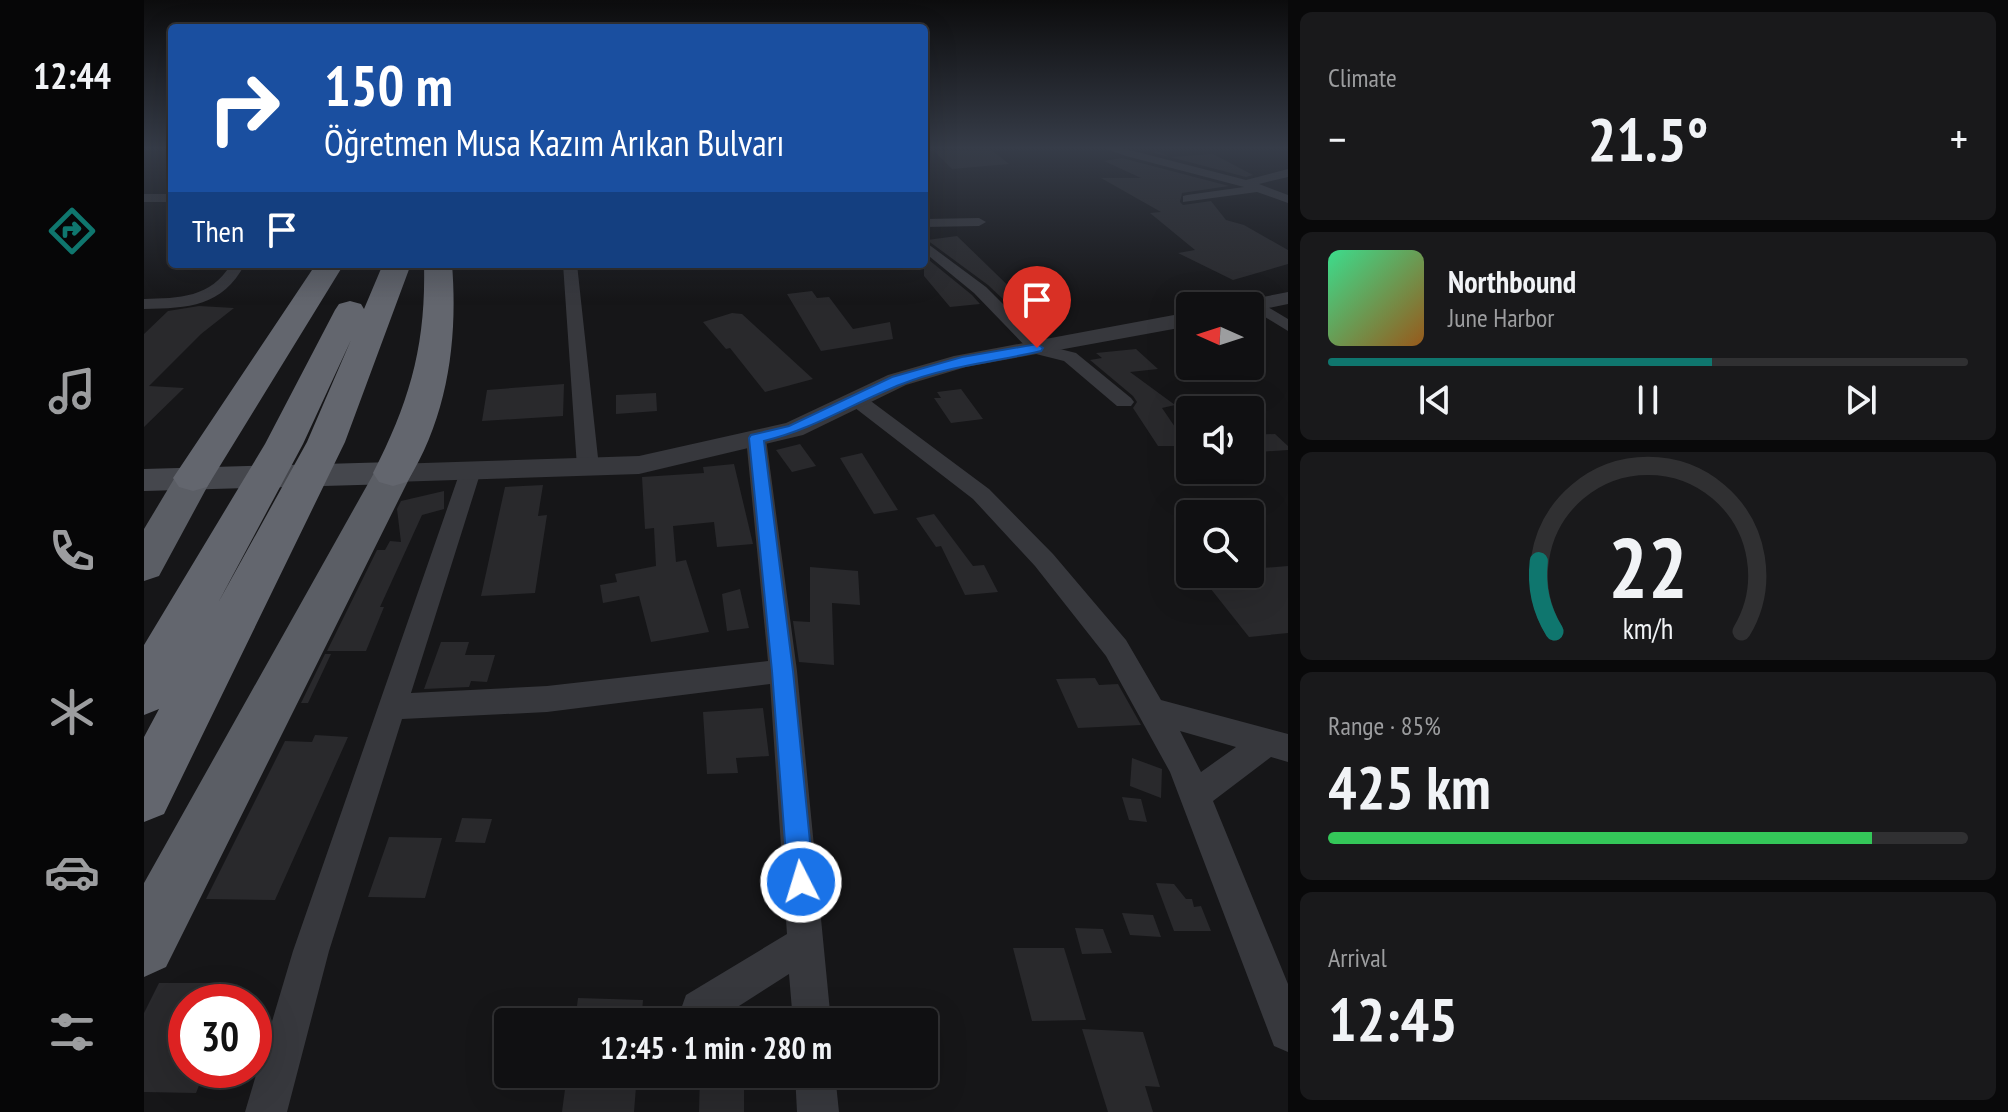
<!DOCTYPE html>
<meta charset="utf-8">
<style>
body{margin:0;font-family:"PT Sans Narrow",sans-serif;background:#19191b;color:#f1f3f6;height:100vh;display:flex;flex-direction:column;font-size:30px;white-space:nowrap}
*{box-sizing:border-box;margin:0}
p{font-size:26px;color:#9c9d9f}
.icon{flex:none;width:44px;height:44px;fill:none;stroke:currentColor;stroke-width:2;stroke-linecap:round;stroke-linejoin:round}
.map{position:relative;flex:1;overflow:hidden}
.drawer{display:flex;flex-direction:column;gap:12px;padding:12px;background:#09090a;width:720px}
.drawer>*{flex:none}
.top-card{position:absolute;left:24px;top:24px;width:760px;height:244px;border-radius:8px;box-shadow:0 8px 32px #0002,0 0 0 2px #303032;background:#1a4fa0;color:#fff;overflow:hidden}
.needle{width:52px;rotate:273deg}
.tools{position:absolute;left:1032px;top:292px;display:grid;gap:16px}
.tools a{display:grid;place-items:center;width:88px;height:88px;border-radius:8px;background:#101012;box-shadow:0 8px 32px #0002,0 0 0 2px #303032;font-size:40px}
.speed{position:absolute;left:24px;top:984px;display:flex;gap:16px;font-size:40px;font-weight:700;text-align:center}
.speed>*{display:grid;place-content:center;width:104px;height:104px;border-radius:50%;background:#101012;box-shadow:0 8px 32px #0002,0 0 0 2px #303032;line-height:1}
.speed .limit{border:12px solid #d22;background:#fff;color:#111}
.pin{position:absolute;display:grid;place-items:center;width:68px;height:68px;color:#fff;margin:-82px -34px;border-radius:50% 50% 50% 0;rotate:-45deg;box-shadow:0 0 8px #0007}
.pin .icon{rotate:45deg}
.me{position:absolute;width:88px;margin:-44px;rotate:355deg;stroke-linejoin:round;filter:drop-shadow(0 0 6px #0008)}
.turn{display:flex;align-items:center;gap:28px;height:168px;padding:0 24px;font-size:36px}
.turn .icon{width:104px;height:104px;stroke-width:2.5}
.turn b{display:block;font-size:56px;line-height:68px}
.then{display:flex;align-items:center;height:76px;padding:0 24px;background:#0003;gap:16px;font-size:30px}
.big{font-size:60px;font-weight:700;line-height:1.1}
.drawer .card{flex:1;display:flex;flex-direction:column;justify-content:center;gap:12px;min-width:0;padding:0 28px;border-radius:12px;background:#19191b}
.drawer .dial{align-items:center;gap:0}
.dial svg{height:208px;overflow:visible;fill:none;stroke:#303032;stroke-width:7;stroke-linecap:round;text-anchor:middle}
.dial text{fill:#f1f3f6;stroke:none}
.song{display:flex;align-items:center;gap:24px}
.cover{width:96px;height:96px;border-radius:12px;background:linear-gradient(135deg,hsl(150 70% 55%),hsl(30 70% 35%))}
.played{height:8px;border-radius:4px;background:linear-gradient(90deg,#0f766e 60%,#303032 60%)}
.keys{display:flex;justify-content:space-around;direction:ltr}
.heat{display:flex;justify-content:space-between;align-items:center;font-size:44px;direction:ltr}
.charge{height:12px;border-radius:6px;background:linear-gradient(90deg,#34c759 85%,#303032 0)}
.trip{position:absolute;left:350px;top:1008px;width:444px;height:80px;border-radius:8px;background:#101012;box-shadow:0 8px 32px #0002,0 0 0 2px #303032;font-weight:700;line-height:80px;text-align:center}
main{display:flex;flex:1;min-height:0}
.menu{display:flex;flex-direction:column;width:144px;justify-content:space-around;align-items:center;background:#060607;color:#9c9d9f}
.menu .icon{width:56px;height:56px}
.menu .current{color:#0f766e}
.menu b{font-size:36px;color:#f1f3f6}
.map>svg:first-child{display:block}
</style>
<main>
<nav class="menu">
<b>12:44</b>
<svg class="icon current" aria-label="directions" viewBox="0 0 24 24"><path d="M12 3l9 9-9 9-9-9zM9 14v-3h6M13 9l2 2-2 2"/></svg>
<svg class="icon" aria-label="music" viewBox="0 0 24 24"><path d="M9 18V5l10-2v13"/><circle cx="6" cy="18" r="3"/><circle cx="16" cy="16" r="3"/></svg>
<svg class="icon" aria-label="phone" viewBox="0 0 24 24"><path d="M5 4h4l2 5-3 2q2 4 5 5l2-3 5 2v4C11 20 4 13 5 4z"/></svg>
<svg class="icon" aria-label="climate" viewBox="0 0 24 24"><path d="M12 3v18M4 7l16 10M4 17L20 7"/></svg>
<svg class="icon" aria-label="car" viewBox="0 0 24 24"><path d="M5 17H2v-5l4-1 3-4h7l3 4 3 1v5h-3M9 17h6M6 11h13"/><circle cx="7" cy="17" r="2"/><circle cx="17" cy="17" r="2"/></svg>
<svg class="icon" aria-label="filters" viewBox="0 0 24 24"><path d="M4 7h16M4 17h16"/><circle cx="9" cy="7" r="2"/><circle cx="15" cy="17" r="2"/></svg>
</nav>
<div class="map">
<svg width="1144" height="1112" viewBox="0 0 1144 1112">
<rect width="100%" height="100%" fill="#161618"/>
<!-- building -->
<path fill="#29292c" d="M846 149 865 164 808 169 790 151Z
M1013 151 1026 157 1069 154 1109 175 1102 177 1007 152Z
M978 158 1085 186 1038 193 1036 202 1039 205 1067 201 1082 220 1100 225 1144 250V264L1089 280 1034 253 1051 250 1006 213 1017 212 957 178H997L960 161Z
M813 236 879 300 861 301 844 285 783 240Z
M780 256 828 295 836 304 806 307 780 276Z
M668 291 673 298 685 297 709 329 746 322 749 339 677 351 643 294Z
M55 306 90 308 57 334 5 386 40 388 0 427V334L24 311Z
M588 313 598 314 669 379 621 392 586 348 582 349 559 322Z
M992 349 1014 369 986 372 1031 405 1018 408 1044 446H1014L989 408 993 402 989 396 946 360 958 358 952 353Z
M420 384 419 416 338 421 343 390Z
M817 389 839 419 807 423 790 398H797L793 392Z
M512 393 513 411 472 414V395Z
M1131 434 1144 446V450L1113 452 1106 445V435Z
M656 444 672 466 648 472 632 450Z
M718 453 754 510 730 514 696 458Z
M590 464 609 544 573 547 570 522 529 526 532 562 542 560 565 632 507 642 495 596 459 603 456 585 473 582 471 574 512 566 510 528 501 529 498 477 560 473 559 467Z
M399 485 394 516 403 515 391 593 337 596 361 487Z
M300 491V509L278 515 236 607H240L222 651H183L233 550H241L246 541 257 542 253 509 257 501Z
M790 514 829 566 840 565 854 592 821 595 797 546 792 547 772 518Z
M1144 566V633L1105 637 1055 574H1106V569Z
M666 567 714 571 716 605 688 603 690 665 655 662 649 621 666 622Z
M596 589 605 628 583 631 578 594Z
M297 642H325L321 655H351L343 682 327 681 325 687 280 689Z
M181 654H187L164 703H157Z
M951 678 955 685 974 684 997 725 934 728 912 679Z
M619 708 625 756 592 758 594 773 563 774 559 712Z
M171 735 204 737 131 900 62 899 141 741 168 742Z
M988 758 1018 769 1017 798 986 786Z
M978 797 997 799 1003 822 985 820Z
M318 818 348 819 341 843 311 842Z
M245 837 298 838 281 898 224 897Z
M1012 883 1030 884 1042 899H1048L1050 907 1057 906 1067 931H1030Z
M978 913 1009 915 1017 937 986 935Z
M931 928 959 929 968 953 938 954Z
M869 948H920L942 1020 888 1021Z
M15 983H71L63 1002H42V1070H61L52 1093 0 1092V1013Z
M434 998 499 1000 497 1022H431Z
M938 1029 999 1032 1016 1087 1001 1086 1009 1112H964Z
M423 1074H493L490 1112H418Z
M556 1074H600V1112H555Z"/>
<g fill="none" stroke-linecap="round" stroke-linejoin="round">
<!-- minor -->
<path fill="#37383d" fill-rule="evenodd" d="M957 147H974L1102 180 1144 169V177L1115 184 1144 195V203L1113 192 1039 202V196L1043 195 1100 187 982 156Z
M0 194H28V202H0Z
M780 219 835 218 842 222 835 226 780 227Z
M780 241 842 287 900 345 932 353 987 398 990 402 987 406H973L920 361 888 353 830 293 780 252Z
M87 264H101C78 307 45 308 0 309V299C35 298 67 298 87 264Z
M419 264H433L455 467 451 472H437L433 467Z
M1112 300 1144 319V331L1106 308V302Z
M713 394 720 396 845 489 909 554 982 640 1017 700 1144 734V762L1127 757 1069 801 1144 984V1052L1130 1046 1026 772 962 656 891 566 829 499 706 404 703 400 706 396ZM1036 731 1092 747 1057 772Z
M612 432 622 438 653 671 687 1022H649L645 974 570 1022H542L537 1009 542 995 643 934 626 684 403 712 258 719 185 951 143 1112H101L149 951 318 466H334L337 471 267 693 403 686 624 661 602 438Z
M651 1074H691L695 1112H653Z"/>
<!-- tertiary -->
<path fill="#37383d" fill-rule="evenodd" d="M1144 292V304L1106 312V306H1095L1098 301Z
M1046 312V326L822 367 762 385 659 435 495 474 249 482 239 480 235 473 239 466 249 464 495 456 642 423 744 375 810 356Z"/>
<!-- secondary -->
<path fill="#45474d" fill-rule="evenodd" d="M249 462 260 465 265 473 260 481 249 484 0 491V469Z"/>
<!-- trunk -->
<path fill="#5b5e65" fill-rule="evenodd" d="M249 461 262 464 268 473 22 967 0 977V883L230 473 236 464Z
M49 465 62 469 68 478 15 576 0 581V529L36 469Z"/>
<!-- motorway -->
<path fill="#63666e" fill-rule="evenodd" d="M172 264H200L63 487 49 491 35 487 29 478Z
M239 264H267L201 442 20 814 0 822V737L15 709 0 715V645L121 444 191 310 195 304 206 301 217 304 220 309ZM207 340 163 442 74 603 159 444Z
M280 264H308C314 340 304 416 263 482L249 486 235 482 229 473C266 401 282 345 280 264Z"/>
</g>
<!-- sky -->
<linearGradient id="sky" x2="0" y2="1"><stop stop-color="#0c0c0d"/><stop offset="0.49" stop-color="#363c48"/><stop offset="1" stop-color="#363c48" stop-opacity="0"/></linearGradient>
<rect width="1144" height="302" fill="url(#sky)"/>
<!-- route -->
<path fill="#1a73e8" stroke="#114b97" stroke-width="2" d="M893 344 899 348 897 351C851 362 803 366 758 384 711 402 670 429 620 441L649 671 670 882 666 891 657 895 648 891 644 882 628 671 605 438 607 435 645 426 748 377 818 357Z"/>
</svg>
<div class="tools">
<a><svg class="needle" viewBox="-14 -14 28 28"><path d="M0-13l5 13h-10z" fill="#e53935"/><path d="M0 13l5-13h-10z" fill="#9c9d9f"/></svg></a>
<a><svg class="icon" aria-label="sound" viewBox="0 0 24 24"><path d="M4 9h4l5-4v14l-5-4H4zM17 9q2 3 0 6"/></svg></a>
<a><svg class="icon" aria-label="search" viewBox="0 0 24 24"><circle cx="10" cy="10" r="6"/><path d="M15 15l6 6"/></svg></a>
</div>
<div class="speed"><div class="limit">30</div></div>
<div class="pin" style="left:893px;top:348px;background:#d93025"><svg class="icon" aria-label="arrive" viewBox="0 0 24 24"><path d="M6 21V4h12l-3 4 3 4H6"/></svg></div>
<svg class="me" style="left:657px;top:882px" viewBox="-20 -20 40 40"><circle r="17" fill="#1a73e8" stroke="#fff" stroke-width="3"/><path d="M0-11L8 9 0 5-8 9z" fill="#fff"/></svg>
<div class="trip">12:45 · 1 min · 280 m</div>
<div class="top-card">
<div class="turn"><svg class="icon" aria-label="right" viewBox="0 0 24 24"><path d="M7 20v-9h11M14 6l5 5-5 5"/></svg><div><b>150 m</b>Öğretmen Musa Kazım Arıkan Bulvarı</div></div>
<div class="then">Then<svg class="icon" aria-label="arrive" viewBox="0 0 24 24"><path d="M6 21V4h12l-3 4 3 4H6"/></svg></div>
</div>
</div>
<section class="drawer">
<div class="card"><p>Climate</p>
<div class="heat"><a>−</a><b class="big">21.5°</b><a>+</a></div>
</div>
<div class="card">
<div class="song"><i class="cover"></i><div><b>Northbound</b><p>June Harbor</p></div></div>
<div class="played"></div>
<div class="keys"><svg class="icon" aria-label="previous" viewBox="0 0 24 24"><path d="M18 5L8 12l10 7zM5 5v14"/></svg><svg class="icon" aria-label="pause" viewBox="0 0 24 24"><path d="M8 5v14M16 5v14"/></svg><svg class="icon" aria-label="next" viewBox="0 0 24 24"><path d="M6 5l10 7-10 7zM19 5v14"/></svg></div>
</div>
<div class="card dial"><svg viewBox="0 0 100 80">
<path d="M14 69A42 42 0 1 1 86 69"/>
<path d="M14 69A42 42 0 0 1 8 42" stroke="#0f766e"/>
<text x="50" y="56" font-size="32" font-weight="700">22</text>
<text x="50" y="72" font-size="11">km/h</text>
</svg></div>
<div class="card"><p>Range · 85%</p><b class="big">425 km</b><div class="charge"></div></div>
<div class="card"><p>Arrival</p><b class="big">12:45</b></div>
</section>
</main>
